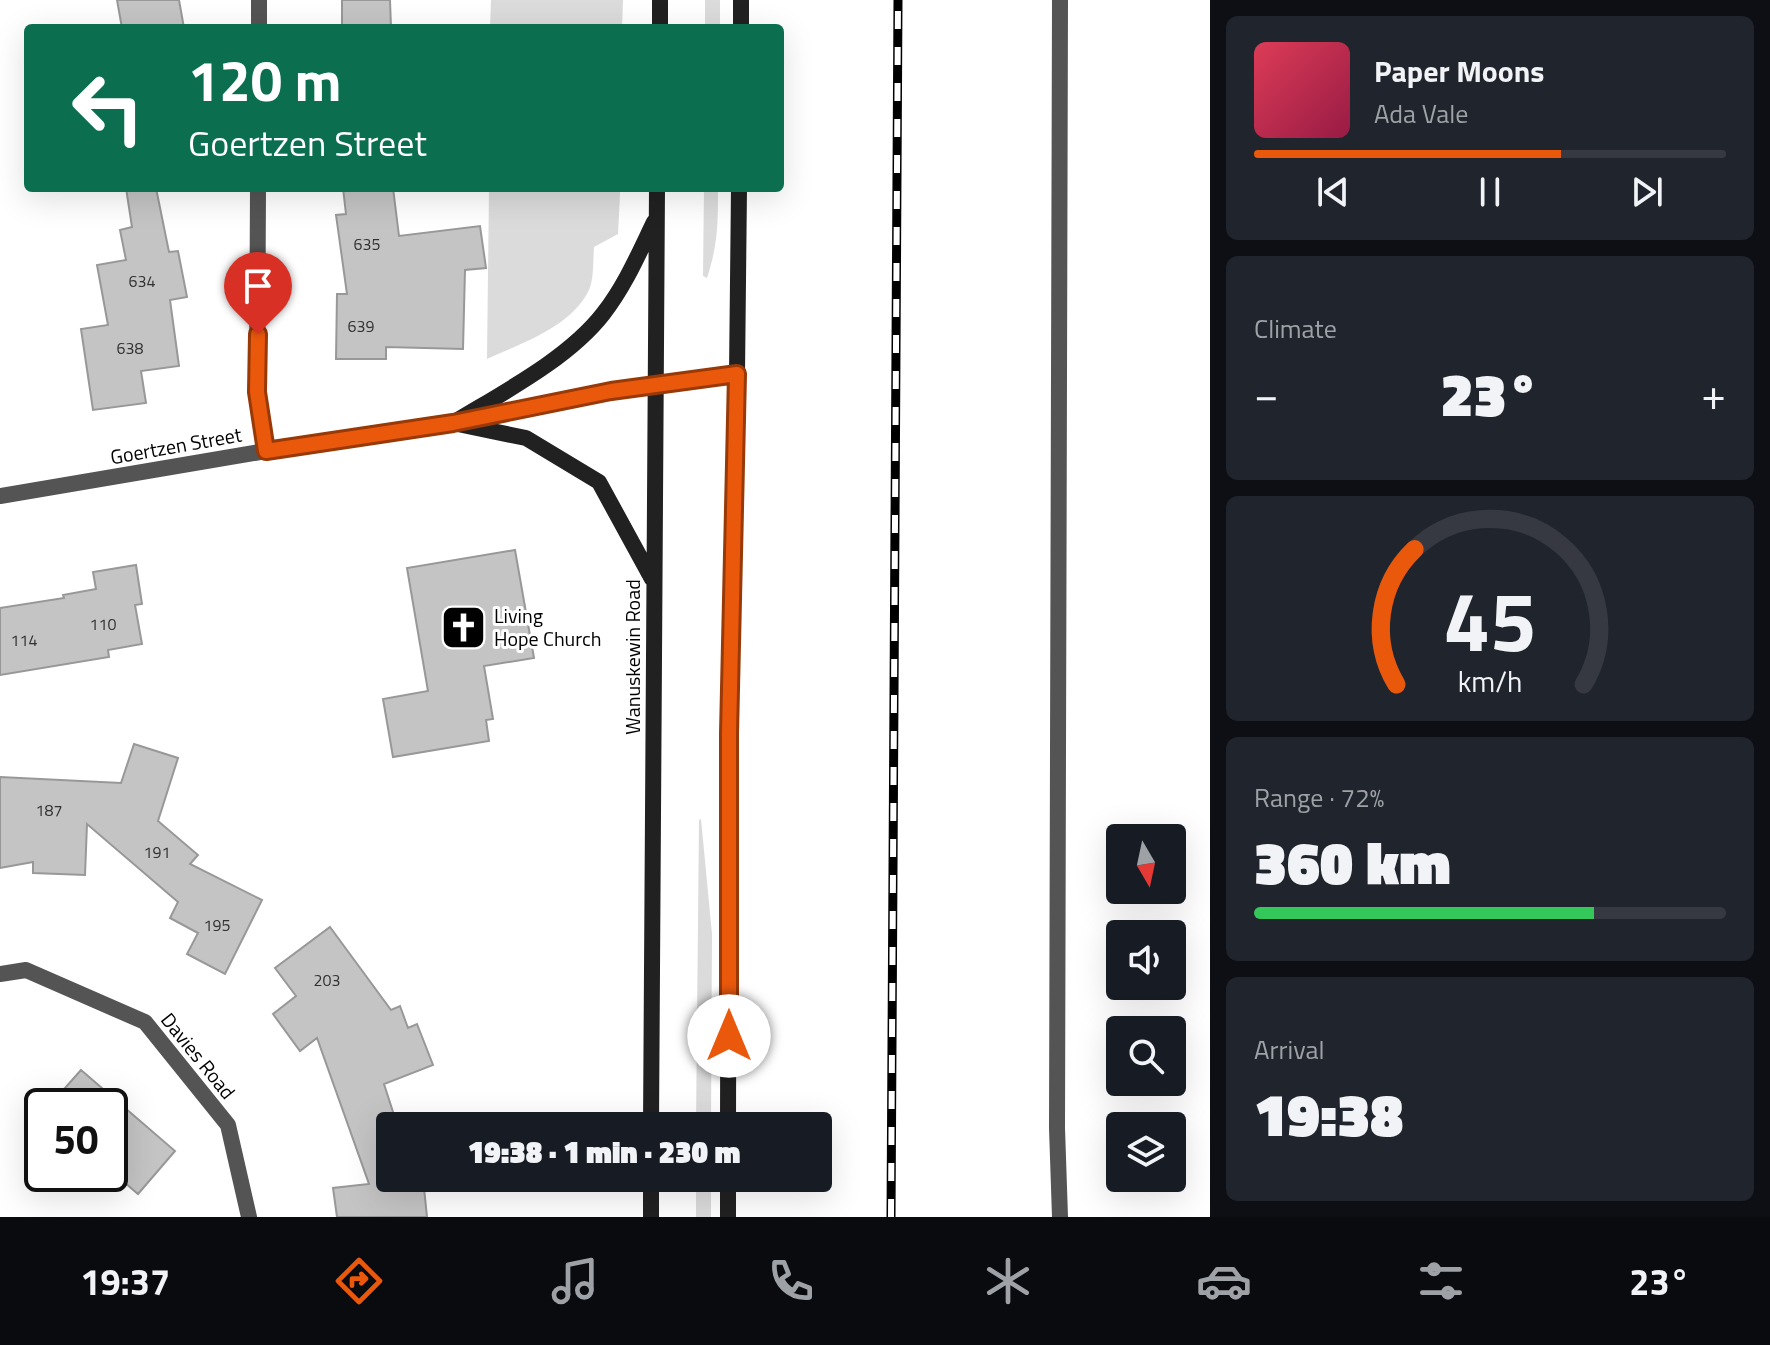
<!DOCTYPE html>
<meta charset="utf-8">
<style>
body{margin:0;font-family:"Titillium Web",sans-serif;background:#20242c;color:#f1f3f6;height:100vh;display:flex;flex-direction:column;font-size:30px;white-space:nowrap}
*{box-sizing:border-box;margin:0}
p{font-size:26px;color:#9ea1a6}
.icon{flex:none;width:44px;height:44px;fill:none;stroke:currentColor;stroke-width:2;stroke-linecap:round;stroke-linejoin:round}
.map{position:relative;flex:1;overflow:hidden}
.drawer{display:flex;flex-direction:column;gap:16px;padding:16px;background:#0d0f14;width:560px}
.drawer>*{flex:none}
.guide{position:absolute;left:24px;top:24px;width:760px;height:168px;border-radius:8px;box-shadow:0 8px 32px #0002;background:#0b6e4f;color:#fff;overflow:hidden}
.needle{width:52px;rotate:171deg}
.tools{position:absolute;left:1106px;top:824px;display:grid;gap:16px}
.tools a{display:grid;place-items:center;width:80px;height:80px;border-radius:8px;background:#171b24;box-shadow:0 8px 32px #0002;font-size:40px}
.speed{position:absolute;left:24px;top:1088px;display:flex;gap:16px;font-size:40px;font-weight:700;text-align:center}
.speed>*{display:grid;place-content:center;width:104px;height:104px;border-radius:50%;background:#171b24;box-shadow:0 8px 32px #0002;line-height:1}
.speed .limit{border:4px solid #111;border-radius:12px;background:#fff;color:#111}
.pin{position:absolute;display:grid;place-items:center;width:68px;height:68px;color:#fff;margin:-82px -34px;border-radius:50% 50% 50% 0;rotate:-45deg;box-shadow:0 0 8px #0007}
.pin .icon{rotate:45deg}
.me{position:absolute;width:88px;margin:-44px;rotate:0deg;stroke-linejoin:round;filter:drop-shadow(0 0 6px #0008)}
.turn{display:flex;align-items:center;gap:28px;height:168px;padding:0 32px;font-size:36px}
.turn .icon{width:104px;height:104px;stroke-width:2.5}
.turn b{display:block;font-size:56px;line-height:68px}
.big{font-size:60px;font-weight:800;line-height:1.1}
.drawer .widget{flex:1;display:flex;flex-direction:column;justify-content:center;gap:12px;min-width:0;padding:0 28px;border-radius:12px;background:#20242c}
.drawer .dial{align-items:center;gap:0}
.dial svg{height:208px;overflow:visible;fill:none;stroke:#363941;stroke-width:7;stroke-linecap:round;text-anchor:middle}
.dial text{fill:#f1f3f6;stroke:none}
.song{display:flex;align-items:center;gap:24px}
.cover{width:96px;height:96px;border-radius:12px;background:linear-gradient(135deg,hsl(350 70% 55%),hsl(340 70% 35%))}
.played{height:8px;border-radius:4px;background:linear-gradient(90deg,#ea580c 65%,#363941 65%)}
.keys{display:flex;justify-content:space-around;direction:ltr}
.heat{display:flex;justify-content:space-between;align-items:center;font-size:44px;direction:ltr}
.charge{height:12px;border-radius:6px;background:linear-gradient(90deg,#34c759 72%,#363941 0)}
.trip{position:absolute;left:376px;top:1112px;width:456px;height:80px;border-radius:8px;background:#171b24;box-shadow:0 8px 32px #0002;font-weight:800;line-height:80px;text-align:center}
.tabs{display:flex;height:128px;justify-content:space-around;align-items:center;background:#090b0e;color:#9ea1a6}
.tabs .icon{width:56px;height:56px}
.tabs .selected{color:#ea580c}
.tabs b{font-size:36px;color:#f1f3f6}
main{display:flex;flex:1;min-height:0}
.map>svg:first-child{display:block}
</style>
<main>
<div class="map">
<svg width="1210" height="1217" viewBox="0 0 1210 1217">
<rect width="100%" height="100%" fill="#fff"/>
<!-- green -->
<path fill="#dbdbdb" d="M491 0H623L622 28H490Z
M705 0H720V28H705Z
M489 188H620V194L618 234 594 247C593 260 594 279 589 290 571 327 522 343 487 359Z
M704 188H718C718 223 718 244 707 278L703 276Z
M701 819 712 934 711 1126H696L699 820Z
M696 1178H711V1217H696Z"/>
<!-- building -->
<path fill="#c4c4c4" stroke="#989898" stroke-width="2" d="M117 0H179L184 28H122Z
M342 0H390L391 28H342Z
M126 188H156L169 252 178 251 187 297 170 300 179 366 141 371 146 403 93 410 81 329 108 325 97 265 126 260 120 230 132 227Z
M343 188H393L399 236 480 226 486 268 465 270 463 349 386 347V359H336L337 294H347L336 215 346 214Z
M515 550 534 658 484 666 493 719 486 720 489 741 393 757 383 699 428 691 407 568Z
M136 565 142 604 135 605 142 644 108 650 109 657 0 675V608L64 598 63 595 96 589 93 572Z
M134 744 178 758 158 821 198 855 190 864 262 900 225 974 187 954 198 933 170 918 178 902 87 824 85 875 33 873V862L0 868V777L121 783Z
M330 927 391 1010 400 1006 408 1028 417 1024 433 1065 384 1084 394 1115 390 1117V1178H423L427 1217H337L333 1188 369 1184 317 1038 300 1051 273 1014 296 996 275 968Z
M81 1070 175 1151 138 1194 110 1170V1106H49Z"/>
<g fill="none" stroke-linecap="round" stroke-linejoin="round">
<!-- service -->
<path stroke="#545454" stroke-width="16" d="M1060 0 1057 1128 1060 1217"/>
<!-- minor -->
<path stroke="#545454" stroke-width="16" d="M259 28V0
M258 188 257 392 266 451
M0 974 26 970 145 1022 228 1125 249 1217"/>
<!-- tertiary -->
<path stroke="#545454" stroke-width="16" d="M0 496 266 451 453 423 611 391 737 374"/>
<!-- secondary -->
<path stroke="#212121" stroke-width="16" d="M660 28V0
M741 28V0
M453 423C502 393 568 359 603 314 625 286 639 253 654 222
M453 423 526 438 599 482 652 579
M651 1126 657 188
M728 1126 729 734 737 374 739 188
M651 1217V1178
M728 1217V1178"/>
<defs>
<path id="rail" d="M891 1217 898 0"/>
</defs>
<!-- rail casing -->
<use href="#rail" stroke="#000" stroke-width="9"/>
<!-- rail -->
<use href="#rail" stroke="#fff" stroke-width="6" stroke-dasharray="18" stroke-linecap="butt"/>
</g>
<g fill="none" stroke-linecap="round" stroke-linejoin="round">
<defs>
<path id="route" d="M258 334 257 392 266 451 453 423 611 391 737 374 729 734V1036"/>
</defs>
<!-- route casing -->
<use href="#route" stroke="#983908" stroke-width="20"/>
<!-- route -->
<use href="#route" stroke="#ea580c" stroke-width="14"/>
</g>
<!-- icons -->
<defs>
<symbol id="church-square" viewBox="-11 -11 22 22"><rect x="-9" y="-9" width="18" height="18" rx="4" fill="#000" stroke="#fff"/><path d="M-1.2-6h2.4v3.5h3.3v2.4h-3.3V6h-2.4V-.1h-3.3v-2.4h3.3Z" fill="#fff"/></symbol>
</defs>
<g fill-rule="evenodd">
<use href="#church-square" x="438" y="602" width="51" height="51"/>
</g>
<g text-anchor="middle" stroke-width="6" stroke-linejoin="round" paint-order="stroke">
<!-- number labels -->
<g font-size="16" fill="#313131">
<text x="367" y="250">635</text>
<text x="142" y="287">634</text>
<text x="361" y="332">639</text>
<text x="130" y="354">638</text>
<text x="103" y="630">110</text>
<text x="24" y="646">114</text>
<text x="49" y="816">187</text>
<text x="157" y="858">191</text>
<text x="217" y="931">195</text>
<text x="327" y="986">203</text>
</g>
<!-- street labels -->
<g font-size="20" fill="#000" stroke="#fff">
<text transform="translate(176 446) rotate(-10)" y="7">Goertzen Street</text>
<text transform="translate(633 657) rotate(-90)" y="7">Wanuskewin Road</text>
<text transform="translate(198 1056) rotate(51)" y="7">Davies Road</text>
</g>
<!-- poi labels -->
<g font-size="20" fill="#000" stroke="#fff" text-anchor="start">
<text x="494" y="623">Living<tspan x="494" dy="23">Hope Church</tspan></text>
</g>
</g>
</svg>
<div class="tools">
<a><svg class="needle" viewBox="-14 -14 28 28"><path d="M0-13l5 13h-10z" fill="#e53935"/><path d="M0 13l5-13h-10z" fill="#9ea1a6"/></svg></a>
<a><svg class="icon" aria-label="sound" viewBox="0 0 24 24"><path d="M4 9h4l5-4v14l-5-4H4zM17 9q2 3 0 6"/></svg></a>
<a><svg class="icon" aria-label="search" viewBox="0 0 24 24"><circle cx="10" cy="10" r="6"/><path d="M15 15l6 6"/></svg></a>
<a><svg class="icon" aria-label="layers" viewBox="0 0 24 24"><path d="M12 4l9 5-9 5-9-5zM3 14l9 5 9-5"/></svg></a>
</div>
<div class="speed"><div class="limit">50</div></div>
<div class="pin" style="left:258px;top:334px;background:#d93025"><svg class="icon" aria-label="arrive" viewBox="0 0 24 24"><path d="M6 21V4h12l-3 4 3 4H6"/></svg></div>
<svg class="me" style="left:729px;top:1036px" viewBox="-20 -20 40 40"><circle r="19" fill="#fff"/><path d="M0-13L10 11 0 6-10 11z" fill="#ea580c"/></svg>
<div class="trip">19:38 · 1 min · 230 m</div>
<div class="guide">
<div class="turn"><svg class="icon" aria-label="left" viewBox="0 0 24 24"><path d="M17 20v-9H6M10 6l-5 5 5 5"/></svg><div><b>120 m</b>Goertzen Street</div></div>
</div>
</div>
<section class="drawer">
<div class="widget">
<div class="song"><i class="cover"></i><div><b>Paper Moons</b><p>Ada Vale</p></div></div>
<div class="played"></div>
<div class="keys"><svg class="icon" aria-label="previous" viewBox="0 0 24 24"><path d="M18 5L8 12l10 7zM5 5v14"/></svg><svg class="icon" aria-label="pause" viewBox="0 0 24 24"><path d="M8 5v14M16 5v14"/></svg><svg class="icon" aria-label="next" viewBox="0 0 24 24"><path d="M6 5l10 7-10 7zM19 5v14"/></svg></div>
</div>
<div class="widget"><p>Climate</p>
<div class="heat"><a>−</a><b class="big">23°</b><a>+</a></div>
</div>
<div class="widget dial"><svg viewBox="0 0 100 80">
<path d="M14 69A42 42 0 1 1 86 69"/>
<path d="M14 69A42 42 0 0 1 21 17" stroke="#ea580c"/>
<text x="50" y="56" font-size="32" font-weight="700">45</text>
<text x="50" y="72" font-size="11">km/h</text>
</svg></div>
<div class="widget"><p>Range · 72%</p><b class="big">360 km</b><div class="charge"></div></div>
<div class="widget"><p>Arrival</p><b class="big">19:38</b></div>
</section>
</main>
<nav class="tabs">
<b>19:37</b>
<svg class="icon selected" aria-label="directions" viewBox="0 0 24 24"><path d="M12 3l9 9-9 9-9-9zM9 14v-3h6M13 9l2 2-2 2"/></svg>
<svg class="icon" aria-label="music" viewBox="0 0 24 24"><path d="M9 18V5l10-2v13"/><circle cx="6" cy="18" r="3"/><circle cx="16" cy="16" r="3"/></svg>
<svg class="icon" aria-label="phone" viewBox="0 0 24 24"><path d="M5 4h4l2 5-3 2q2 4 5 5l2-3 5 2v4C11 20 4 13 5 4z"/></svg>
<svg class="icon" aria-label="climate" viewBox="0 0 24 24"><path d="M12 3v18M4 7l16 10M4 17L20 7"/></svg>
<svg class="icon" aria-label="car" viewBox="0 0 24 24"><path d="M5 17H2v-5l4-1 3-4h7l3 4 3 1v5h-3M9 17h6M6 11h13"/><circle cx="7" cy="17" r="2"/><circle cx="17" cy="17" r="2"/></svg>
<svg class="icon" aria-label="filters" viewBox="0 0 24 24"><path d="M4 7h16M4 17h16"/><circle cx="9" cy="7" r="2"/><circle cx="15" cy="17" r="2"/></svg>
<b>23°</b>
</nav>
